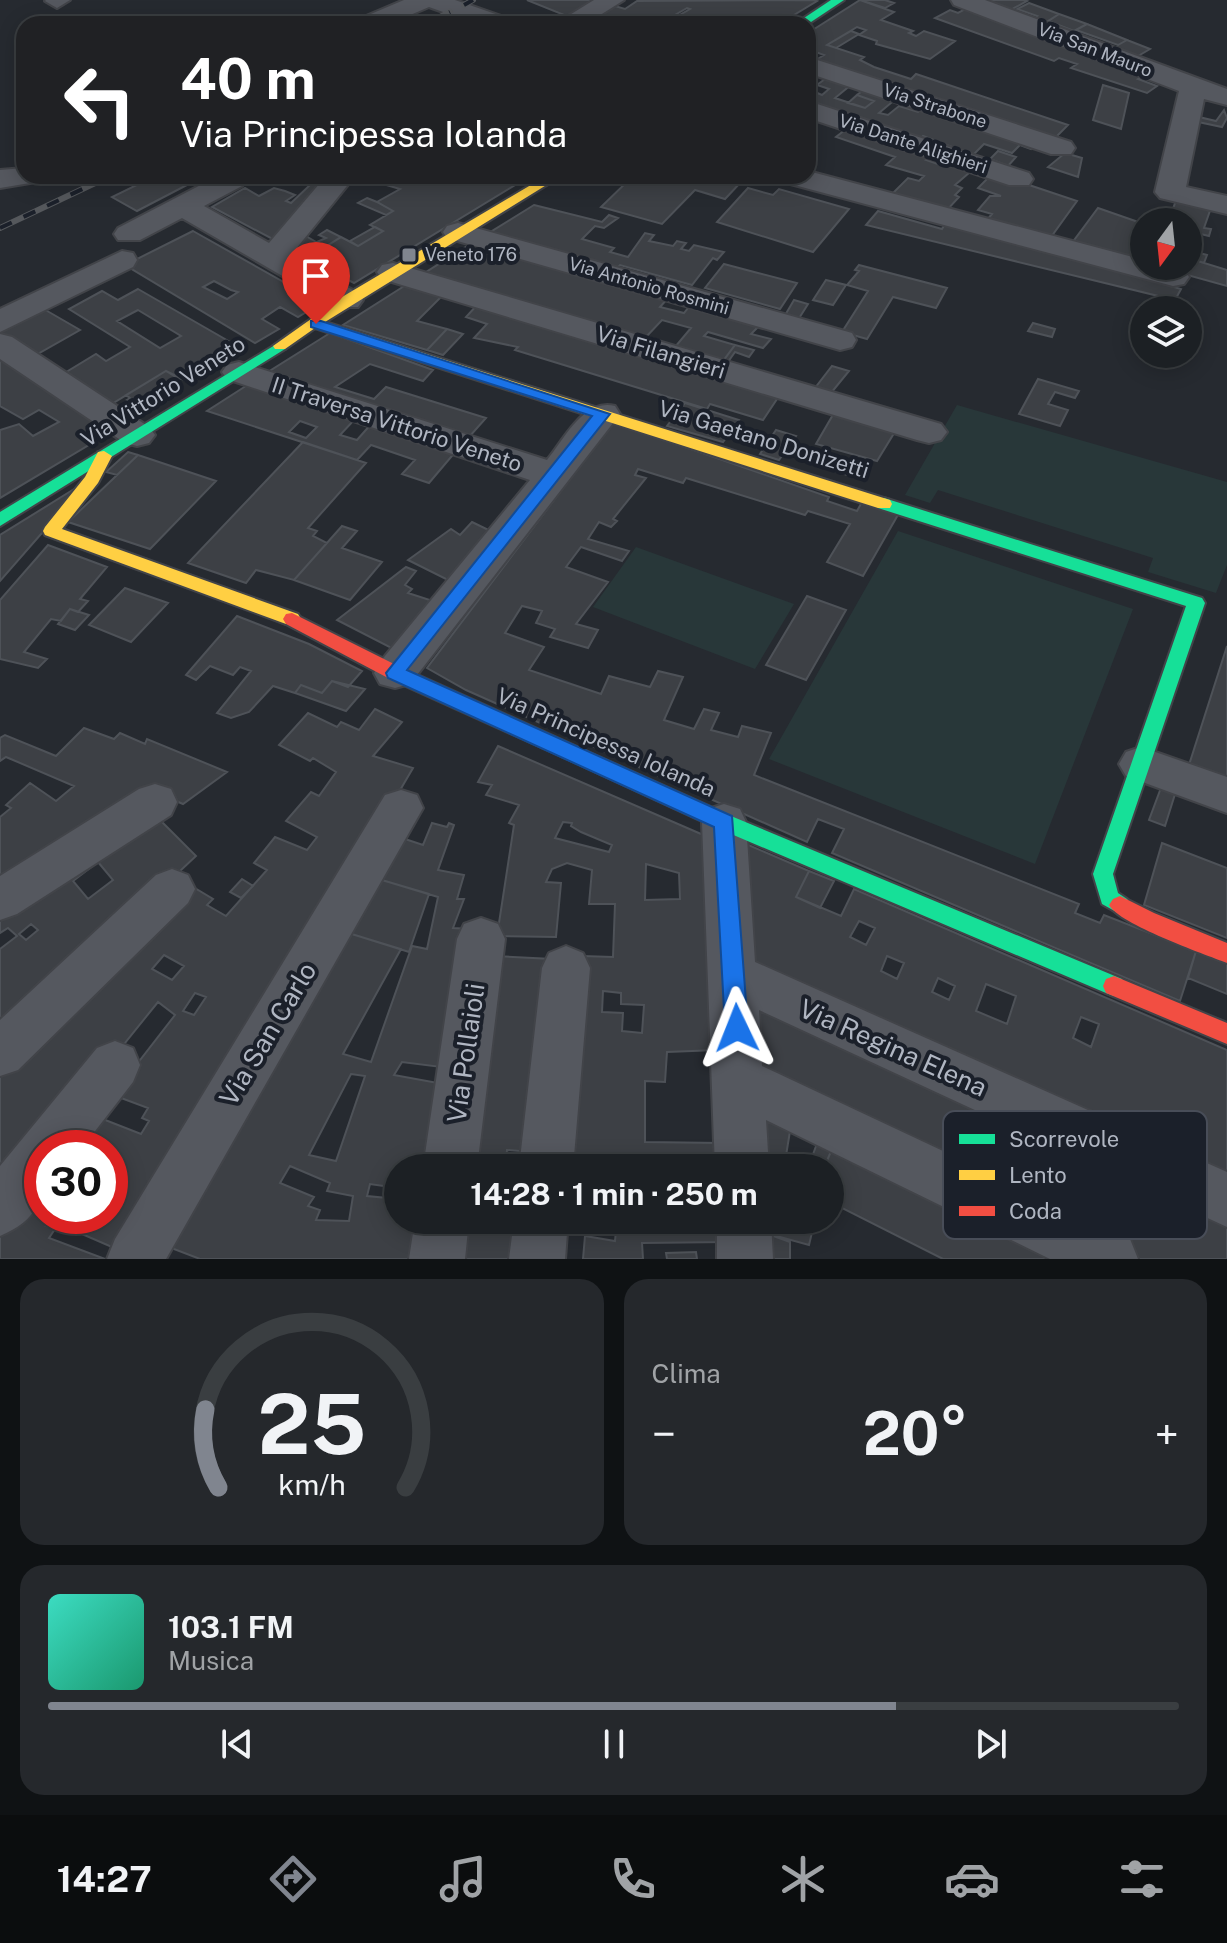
<!DOCTYPE html>
<html lang="it">
<meta charset="utf-8">
<style>
body{margin:0;font-family:"Public Sans",sans-serif;background:#25282c;color:#f1f3f6;height:100vh;display:flex;flex-direction:column;font-size:30px;white-space:nowrap}
*{box-sizing:border-box;margin:0}
p{font-size:26px;color:#a0a3a6}
.icon{flex:none;width:44px;height:44px;fill:none;stroke:currentColor;stroke-width:2;stroke-linecap:round;stroke-linejoin:round}
.map{position:relative;height:1259px;overflow:hidden}
.sheet{display:flex;flex-direction:column;gap:20px;padding:20px;background:#0f1214;flex:1}
.sheet>*{flex:none}
.guide{position:absolute;left:16px;top:16px;width:800px;height:168px;border-radius:24px;box-shadow:0 4px 20px #0003,0 0 0 2px #3a3e41;background:#202124;color:#fff;overflow:hidden}
.needle{width:52px;rotate:195deg}
.fabs{position:absolute;left:1130px;top:208px;display:grid;gap:16px}
.fabs a{display:grid;place-items:center;width:72px;height:72px;border-radius:50%;background:#1c2024;box-shadow:0 4px 20px #0003,0 0 0 2px #3a3e41;font-size:40px}
.speed{position:absolute;left:24px;top:1130px;display:flex;gap:16px;font-size:40px;font-weight:700;text-align:center}
.speed>*{display:grid;place-content:center;width:104px;height:104px;border-radius:50%;background:#1c2024;box-shadow:0 4px 20px #0003,0 0 0 2px #3a3e41;line-height:1}
.speed .limit{border:12px solid #d22;background:#fff;color:#111}
.pin{position:absolute;display:grid;place-items:center;width:68px;height:68px;color:#fff;margin:-82px -34px;border-radius:50% 50% 50% 0;rotate:-45deg;box-shadow:0 0 8px #0007}
.pin .icon{rotate:45deg}
.me{position:absolute;width:88px;margin:-44px;rotate:358deg;stroke-linejoin:round;filter:drop-shadow(0 0 6px #0008)}
.turn{display:flex;align-items:center;gap:28px;height:168px;padding:0 32px;font-size:36px}
.turn .icon{width:104px;height:104px;stroke-width:2.5}
.turn b{display:block;font-size:56px;line-height:68px}
.big{font-size:60px;font-weight:700;line-height:1.1}
.sheet .card{flex:1;display:flex;flex-direction:column;justify-content:center;gap:12px;min-width:0;padding:0 28px;border-radius:24px;background:#25282c}
.sheet .dial{align-items:center;gap:0}
.dial svg{height:208px;overflow:visible;fill:none;stroke:#3a3e41;stroke-width:7;stroke-linecap:round;text-anchor:middle}
.dial text{fill:#f1f3f6;stroke:none}
.song{display:flex;align-items:center;gap:24px}
.cover{width:96px;height:96px;border-radius:12px;background:linear-gradient(135deg,hsl(170 70% 55%),hsl(160 70% 35%))}
.played{height:8px;border-radius:4px;background:linear-gradient(90deg,#80858f 75%,#3a3e41 75%)}
.keys{display:flex;justify-content:space-around;direction:ltr}
.heat{display:flex;justify-content:space-between;align-items:center;font-size:44px;direction:ltr}
.sheet .tiles{flex:1;display:grid;gap:20px;grid-template-columns:1fr 1fr}
.card:last-child{grid-column:span 2}
.trip{position:absolute;left:384px;top:1154px;width:460px;height:80px;border-radius:40px;background:#1c2024;box-shadow:0 4px 20px #0003,0 0 0 2px #3a3e41;font-weight:700;line-height:80px;text-align:center}
.dock{display:flex;height:128px;justify-content:space-around;align-items:center;background:#0b0d0e;color:#a0a3a6}
.dock .icon{width:56px;height:56px}
.dock .on{color:#80858f}
.dock b{font-size:36px;color:#f1f3f6}
.map>svg:first-child{display:block}
</style>
<div class="map">
<svg width="1227" height="1259" viewBox="0 0 1227 1259">
<rect width="100%" height="100%" fill="#262a30"/>
<!-- green -->
<path fill="#283739" d="M957 405 1227 482V565L1216 593 1148 572 1153 558 938 490 930 503 905 495Z
M898 531 1133 609 1035 864 769 759Z
M636 547 794 604 755 669 593 607Z"/>
<!-- building -->
<path fill="#3d4045" stroke="#4e5258" stroke-width="2" fill-rule="evenodd" d="M527 0H602L569 17Z
M860 0H885L894 3 885 8Z
M860 0 894 12 881 20 913 31 909 33 916 36 924 31 955 41 930 59 876 44 877 41 859 35 866 30 857 27 827 45 864 57 860 60 874 67 911 79 916 74 1068 125 1053 140 813 62 824 55 816 52 808 57V33Z
M974 0H1024L1027 1 1007 12Z
M637 1 814 0 817 1 779 24H715L719 19 711 24H664L690 9 687 8 661 23 625 24 599 16 615 6 625 9Z
M1029 3 1059 14 1042 25 1030 20 1037 16 1017 9Z
M971 6 1149 72 1138 79 1157 86 1147 93 1071 68 1077 64 1059 58 1054 61 935 18 950 10 958 13Z
M1059 14 1087 24 1074 31 1048 21Z
M1087 24 1127 40 1118 45 1076 30Z
M851 31 859 34 836 48 827 45Z
M1127 40 1150 49 1133 59 1109 50Z
M829 76 852 84 835 98 865 108 874 101 857 95 866 88 897 98 879 113 888 115 899 106 918 112 924 107 1036 144 1031 149 1020 145 1012 153 984 144 973 155 923 136 918 141 808 104V89L822 95 829 89 817 85Z
M1103 85 1129 93 1121 129 1093 120Z
M857 95 874 101 865 108 848 103Z
M1224 110 1227 118 1222 127 1198 122 1199 117 1216 121Z
M850 126 934 154 926 160 941 165 948 158 976 167 955 185 962 188 955 195 959 197 948 209 892 194 908 178 919 181 924 176 886 165 895 157 836 137Z
M998 151 1016 157 1008 166 990 159Z
M1065 153 1082 158 1078 177 1048 167Z
M993 173 1077 201 1051 237 987 220 992 214 978 210 990 196H1001L978 188Z
M155 176H169L187 185 137 211 112 197Z
M356 176H530L354 283 293 251 304 235 325 247 341 237 358 246 383 231 370 225 393 211 377 202 400 189Z
M633 176H725L742 181 725 199 695 190 662 224 601 207Z
M312 183 329 188 282 244 212 207 245 188 259 196 274 188 285 191 295 195 286 201 291 203Z
M748 188 773 195 779 189 849 209 813 252 717 222Z
M367 198 377 202 393 211 386 215 358 203Z
M1177 198 1212 205 1204 228 1211 229 1209 236 1188 231V222H1168Z
M534 205 602 222 609 215 618 218 604 228 595 226 582 239 614 248 610 252 628 257 645 233 654 235 649 241 673 246 677 241 686 243 681 249 689 251 694 245 724 252 717 260 713 258 692 285 620 265 614 271 484 236Z
M1098 208 1144 224V247L1136 244 1128 259 1072 243Z
M878 211 942 229 945 224 1010 243 1012 240 1181 289 1175 300 866 225Z
M375 227 383 231 358 246 350 241Z
M327 230 341 237 325 247 317 242 326 238 319 235Z
M193 231 321 303 298 317 280 307 262 319 279 329 255 343 125 265ZM214 281 231 290 238 292 227 299 203 287Z
M472 243 669 297 660 307 684 313 692 303 763 322 751 334 771 339 763 348 708 332 704 336 735 345 723 361 675 347 691 328 662 320 645 338 423 274Z
M1188 250 1207 255 1204 263 1188 258Z
M1188 258 1227 270V286L1155 266H1188Z
M724 264 758 273 797 283 780 309 705 288Z
M859 265 947 288 936 308 893 297 867 339 842 332 868 291 847 285 859 271 855 270Z
M826 280 846 285 833 305 813 300Z
M409 283 444 294 417 321 447 329 427 350 343 325Z
M138 289 244 350 190 383 166 371 110 405 63 374 96 354 106 361 130 347 69 309 102 291 118 300ZM138 310 181 336 160 348 117 321Z
M794 300 808 304 798 320 784 317Z
M478 304 781 393 763 420 710 404 707 409 515 350 518 347 474 338 487 324 466 317Z
M42 308 80 330 34 356 0 334V330Z
M1033 323 1055 329 1052 337 1028 331Z
M447 329 463 334 443 355 427 350Z
M330 333 433 370 423 381 370 364 335 387 374 399 386 387 486 418 469 437 268 372Z
M735 345 754 350 749 357 735 352 728 362 723 361Z
M0 356 114 430 0 498V430L19 424 33 436 59 422 39 410 23 419 0 406Z
M832 366 849 371 831 393 815 388Z
M166 371 179 379 136 405 127 400 130 398 126 395Z
M1038 379 1079 391 1075 398 1055 392 1048 404 1068 410 1060 426 1019 414Z
M249 384 356 418 340 435 357 440 372 423 457 450 429 483 402 474 415 460 371 445 357 460 207 411ZM300 421 317 427 306 438 289 432Z
M685 403 739 420 723 442 667 426Z
M834 413 896 430 877 461 816 444Z
M613 422 829 497 827 501 857 511 862 502 899 513 863 576 827 562 850 524 808 511 805 515 686 478 683 483 638 469 635 475 646 478 613 519 617 521 611 527 599 522 588 539 629 551 622 561 581 547 566 567 608 582 576 624 598 630 588 648 550 637 555 629 536 623 542 611 522 606 505 633 544 647 529 670 601 694 609 676 650 687 658 671 683 677 664 720 694 729 704 709 719 713 711 730 738 737 742 726 771 733 754 775 1079 904 1075 913 1100 923 1104 915 1196 951 1180 1001 832 853 844 829 818 819 807 842 466 690 427 668Z
M776 430 796 436 779 460 760 454Z
M303 442 366 463 308 528 317 531 313 536 327 543 294 580 256 570 246 583 188 563Z
M128 452 138 455 117 475 106 472Z
M138 455 216 481 150 549 68 522Z
M836 462 859 470 854 477 831 470Z
M79 486 55 518 0 581V535Z
M472 522 499 535 460 586 408 560 451 529 460 535Z
M342 526 357 531 342 548 382 562 350 600 294 580Z
M48 545 107 567 80 599 88 601 78 612 70 609 61 621 51 619 24 652 47 659 38 668 0 659V600Z
M406 567 416 571 405 585 412 589 408 593 433 601 405 655 337 620Z
M125 588 168 603 131 642 89 625Z
M807 596 846 610 806 680 766 665Z
M70 609 89 615 75 630 58 624Z
M237 616 309 644 362 671 348 687 332 681 322 693 301 685 295 693 273 686 249 712 231 718 217 713 251 671 240 667 233 675 210 666 196 680 186 675Z
M1227 646V783L1188 768Z
M332 681 365 689 346 711 295 693 301 685 322 693Z
M375 709 402 722 373 756 413 768 128 1254 75 1231 82 1221 76 1216H110V1148H69L95 1116 141 1134 149 1121 142 1118 148 1108 113 1095 175 1015 158 1002 0 1198V1069L193 887 213 899 207 905 226 916 267 870 254 863 275 837 307 850 317 837 286 821 311 792 319 796 336 772 313 758 310 761 279 745 308 713 337 727 341 722 359 730ZM164 955 184 966 172 980 152 969ZM195 993 206 997 194 1015 183 1011Z
M84 728 114 739 120 733 145 744 147 739 227 772 183 804 153 791 0 887V817L11 808 6 805 30 783 56 801 74 786 6 757 0 761V738L5 735 56 756Z
M498 746 708 837 717 1050 667 1052 665 1082 645 1081V1142L722 1143 723 1168H562L583 956 613 957 615 904H589L592 870 567 863 552 869 546 882 561 883 556 937 497 936 514 825 509 823 519 805 486 795 492 785 478 782ZM563 822 572 823 571 826 581 832 612 845 609 852 555 838ZM646 864 679 873 680 899 645 900ZM603 991 621 993V1004L644 1005 642 1033 622 1031 623 1013 602 1012Z
M1162 785 1176 791 1165 826 1149 820Z
M155 815 196 856 0 1040V949L17 936 8 928 0 933V914ZM98 862 113 880 88 899 73 881ZM31 924 38 930 26 940 19 934Z
M432 823 447 827 449 823 454 825 438 870 464 875 457 899H464L453 928 470 929 441 1067 402 1062 394 1075 449 1085 436 1168H398V1188L370 1184 367 1196 398 1199V1220H427L422 1259H200L166 1246 345 932 401 949 343 1054 371 1062 412 946 427 949 438 897 375 878 399 837 423 845ZM351 1074 365 1076 336 1161 309 1155ZM290 1166 330 1183 327 1191 353 1196 349 1221 316 1220 320 1210 308 1206 314 1197 280 1183Z
M1162 843 1227 868V938L1144 905Z
M746 844 809 871 796 897 841 916 854 889 1227 1050V1178L752 963ZM859 921 875 928 866 945 850 937ZM887 956 904 963 897 979 881 971ZM938 978 955 986 949 1000 932 992ZM986 984 1016 996 1007 1024 976 1011ZM1081 1017 1099 1024 1091 1047 1073 1038Z
M809 871 834 881 820 908 796 897Z
M375 878 429 894 409 952 345 932Z
M242 879 253 886 241 898 230 892Z
M1196 951 1227 963V994L1188 978Z
M496 956 552 959 532 1152 507 1150 505 1168H468Z
M754 1003 1227 1211V1259H1136L1015 1202 1027 1170 1004 1159 992 1191 756 1078Z
M758 1110 791 1125 784 1168H762Z
M819 1138 834 1144 824 1168H808Z
M834 1144 1074 1259H943L830 1202V1168H824Z
M42 1182V1216H54L46 1226 55 1229 49 1238 105 1259H0V1236Z
M461 1220H525L521 1259H456Z
M617 1220H725L726 1242 642 1243 643 1259H583L585 1236 615 1241Z
M761 1220H815L809 1245 762 1232Z
M762 1232 790 1242V1259H763Z
M696 1252 697 1259H667L666 1253Z"/>
<g fill="none" stroke-linecap="round" stroke-linejoin="round">
<defs>
<path id="street" d="M70 0 57 8 45 1 46 0Z
M404 0H455L510 19 513 24H477L429 7 389 24H356L359 19Z
M594 0H624L586 24H555Z
M951 0H985L1227 89V105L1204 99 1186 187 1227 196V214L1160 198 1155 192 1179 91 954 5Z
M808 57 1071 142 1075 148 1071 154H1051L808 73Z
M808 101 1029 173 1033 179 1029 185H1009L808 118Z
M24 168V176H40L36 182 0 188V170Z
M808 171 1144 260V266L1184 270 1189 277 1184 284 1173 286 783 182 779 176H808Z
M218 176H244L246 180 242 186 204 206 269 243 326 176H355L291 255 358 293 363 300 358 307H336L182 218 140 240H118L114 234 118 228Z
M458 223 852 333 856 340 852 347 840 350 447 238 443 232 447 226Z
M122 251 133 253 137 260 133 267 0 332V309Z
M393 263 941 424 947 432 941 440 929 443 917 440 382 279 377 272 382 265Z
M0 334 12 337 149 427 155 435 149 443 137 446 125 443 0 359Z
M239 362 547 460C565 438 584 398 615 406L620 414 410 684 395 688 380 684 374 673 380 662 530 480 227 379 222 372 227 365Z
M1141 747 1227 777V813L1126 776 1119 764 1126 752Z
M155 784 171 789 177 802 171 815 17 914 0 920V876L139 789Z
M401 790 417 795 423 808 166 1259H107L115 1239 385 795Z
M724 804 740 809 746 822 755 962 1227 1172V1227L759 1010 762 1066 1130 1239 1138 1259H1050L766 1120 769 1168H715L702 822 708 809Z
M172 869 188 875 195 889 188 903 18 1070 0 1076V1020L156 875Z
M481 918 498 924 505 939 477 1168H423L457 939 464 924Z
M566 946 583 953 590 968 573 1168H519L542 968 549 953Z
M115 1041 133 1048 140 1065 133 1082 82 1148H42C42 1192 46 1217 0 1236V1166L97 1048Z
M415 1220H469L465 1259H409Z
M514 1220H568L565 1259H509Z
M717 1220H771L773 1259H717Z"/>
<path id="fast" d="M831 0H844L808 24H795Z
M280 342 285 343V349L0 526V512Z
M884 498 1202 598 1205 603 1113 874 1118 893 1127 899 1131 905 1127 911 1120 914 1102 904 1093 874 1186 606 878 508 876 504Z
M579 748 731 816 1122 979 1125 986 1122 993 1114 996 1106 993 717 828 572 761 569 756 572 751Z"/>
<path id="slow" d="M546 176H561L325 322 890 500 892 504 890 508H878L315 328 285 349H275L273 346 342 297Z
M104 451 112 456 98 483 62 529 298 614 301 619 298 624H286L45 535 43 531 45 527 85 477 98 452Z"/>
<path id="jam" d="M292 613 402 668 586 751 589 756 586 761H572L388 678 286 624 283 619 286 614Z
M1120 896 1154 913 1227 943V963C1204 954 1119 924 1109 905L1113 899Z
M1114 976 1227 1023V1044L1106 993 1103 986 1106 979Z"/>
</defs>
<!-- street casing -->
<use href="#street" stroke="#424449" stroke-width="4"/>
<!-- fast casing -->
<use href="#fast" stroke="#424449" stroke-width="4"/>
<!-- slow casing -->
<use href="#slow" stroke="#424449" stroke-width="4"/>
<!-- jam casing -->
<use href="#jam" stroke="#424449" stroke-width="4"/>
<!-- street -->
<use href="#street" fill="#55585f" fill-rule="evenodd"/>
<!-- fast -->
<use href="#fast" fill="#16e098" fill-rule="evenodd"/>
<!-- slow -->
<use href="#slow" fill="#ffcf43" fill-rule="evenodd"/>
<!-- jam -->
<use href="#jam" fill="#f24e42" fill-rule="evenodd"/>
<defs>
<path id="rail" d="M464 5 473 0
M426 24 450 12
M0 228 110 176"/>
</defs>
<!-- rail casing -->
<use href="#rail" stroke="#55585c" stroke-width="6"/>
<!-- rail -->
<use href="#rail" stroke="#1b202a" stroke-width="4" stroke-dasharray="13" stroke-linecap="butt"/>
</g>
<!-- route -->
<path fill="#1a73e8" stroke="#114b97" stroke-width="2" d="M311 321H321L610 414 407 670 732 816 748 1028 745 1036 737 1039 729 1036 725 1028 714 827 388 678 386 673 592 416 311 327Z"/>
<!-- markers -->
<rect fill="#80858f" stroke="#1b202a" stroke-width="3" x="401" y="247" width="16" height="16" rx="4"/>
<g text-anchor="middle" stroke-width="8" stroke-linejoin="round" paint-order="stroke">
<!-- far-street labels -->
<g font-size="18" fill="#b0b6c2" stroke="#1b202a">
<text transform="translate(1095 50) rotate(21)" y="6">Via San Mauro</text>
<text transform="translate(935 106) rotate(18)" y="6">Via Strabone</text>
<text transform="translate(913 144) rotate(18)" y="6">Via Dante Alighieri</text>
<text transform="translate(649 286) rotate(16)" y="6">Via Antonio Rosmini</text>
</g>
<!-- far-poi labels -->
<g font-size="18" fill="#b0b6c2" stroke="#1b202a" text-anchor="start">
<text x="425" y="261">Veneto 176</text>
</g>
<!-- street labels -->
<g font-size="22" fill="#b0b6c2" stroke="#1b202a">
<text transform="translate(661 352) rotate(17)" y="8">Via Filangieri</text>
<text transform="translate(163 391) rotate(-32)" y="8">Via Vittorio Veneto</text>
<text transform="translate(397 424) rotate(18)" y="8">II Traversa Vittorio Veneto</text>
<text transform="translate(764 439) rotate(17)" y="8">Via Gaetano Donizetti</text>
<text transform="translate(606 742) rotate(24)" y="8">Via Principessa Iolanda</text>
</g>
<!-- near-street labels -->
<g font-size="26" fill="#b0b6c2" stroke="#1b202a">
<text transform="translate(268 1034) rotate(-59)" y="9">Via San Carlo</text>
<text transform="translate(893 1048) rotate(24)" y="9">Via Regina Elena</text>
<text transform="translate(466 1053) rotate(-82)" y="9">Via Pollaioli</text>
</g>
</g>
<!-- legend -->
<rect x="943" y="1111" width="264" height="128" rx="12" fill="#1b202a" stroke="#484d58" stroke-width="2"/>
<rect x="959" y="1134" width="36" height="10" fill="#16e098"/>
<rect x="959" y="1170" width="36" height="10" fill="#ffcf43"/>
<rect x="959" y="1206" width="36" height="10" fill="#f24e42"/>
<g font-size="22" fill="#b0b6c2">
<text x="1009" y="1147">Scorrevole</text>
<text x="1009" y="1183">Lento</text>
<text x="1009" y="1219">Coda</text>
</g>
</svg>
<div class="fabs">
<a><svg class="needle" viewBox="-14 -14 28 28"><path d="M0-13l5 13h-10z" fill="#e53935"/><path d="M0 13l5-13h-10z" fill="#a0a3a6"/></svg></a>
<a><svg class="icon" aria-label="layers" viewBox="0 0 24 24"><path d="M12 4l9 5-9 5-9-5zM3 14l9 5 9-5"/></svg></a>
</div>
<div class="speed"><div class="limit">30</div></div>
<div class="pin" style="left:316px;top:324px;background:#d93025"><svg class="icon" aria-label="arrive" viewBox="0 0 24 24"><path d="M6 21V4h12l-3 4 3 4H6"/></svg></div>
<svg class="me" style="left:737px;top:1028px" viewBox="-20 -20 40 40"><path d="M0-17L14 15 0 8-14 15z" fill="#1a73e8" stroke="#fff" stroke-width="4"/></svg>
<div class="trip">14:28 · 1 min · 250 m</div>
<div class="guide">
<div class="turn"><svg class="icon" aria-label="left" viewBox="0 0 24 24"><path d="M17 20v-9H6M10 6l-5 5 5 5"/></svg><div><b>40 m</b>Via Principessa Iolanda</div></div>
</div>
</div>
<section class="sheet">
<div class="tiles">
<div class="card dial"><svg viewBox="0 0 100 80">
<path d="M14 69A42 42 0 1 1 86 69"/>
<path d="M14 69A42 42 0 0 1 9 39" stroke="#80858f"/>
<text x="50" y="56" font-size="32" font-weight="700">25</text>
<text x="50" y="72" font-size="11">km/h</text>
</svg></div>
<div class="card"><p>Clima</p>
<div class="heat"><a>−</a><b class="big">20°</b><a>+</a></div>
</div>
<div class="card">
<div class="song"><i class="cover"></i><div><b>103.1 FM</b><p>Musica</p></div></div>
<div class="played"></div>
<div class="keys"><svg class="icon" aria-label="previous" viewBox="0 0 24 24"><path d="M18 5L8 12l10 7zM5 5v14"/></svg><svg class="icon" aria-label="pause" viewBox="0 0 24 24"><path d="M8 5v14M16 5v14"/></svg><svg class="icon" aria-label="next" viewBox="0 0 24 24"><path d="M6 5l10 7-10 7zM19 5v14"/></svg></div>
</div>
</div>
</section>
<nav class="dock">
<b>14:27</b>
<svg class="icon on" aria-label="directions" viewBox="0 0 24 24"><path d="M12 3l9 9-9 9-9-9zM9 14v-3h6M13 9l2 2-2 2"/></svg>
<svg class="icon" aria-label="music" viewBox="0 0 24 24"><path d="M9 18V5l10-2v13"/><circle cx="6" cy="18" r="3"/><circle cx="16" cy="16" r="3"/></svg>
<svg class="icon" aria-label="phone" viewBox="0 0 24 24"><path d="M5 4h4l2 5-3 2q2 4 5 5l2-3 5 2v4C11 20 4 13 5 4z"/></svg>
<svg class="icon" aria-label="climate" viewBox="0 0 24 24"><path d="M12 3v18M4 7l16 10M4 17L20 7"/></svg>
<svg class="icon" aria-label="car" viewBox="0 0 24 24"><path d="M5 17H2v-5l4-1 3-4h7l3 4 3 1v5h-3M9 17h6M6 11h13"/><circle cx="7" cy="17" r="2"/><circle cx="17" cy="17" r="2"/></svg>
<svg class="icon" aria-label="filters" viewBox="0 0 24 24"><path d="M4 7h16M4 17h16"/><circle cx="9" cy="7" r="2"/><circle cx="15" cy="17" r="2"/></svg>
</nav>
